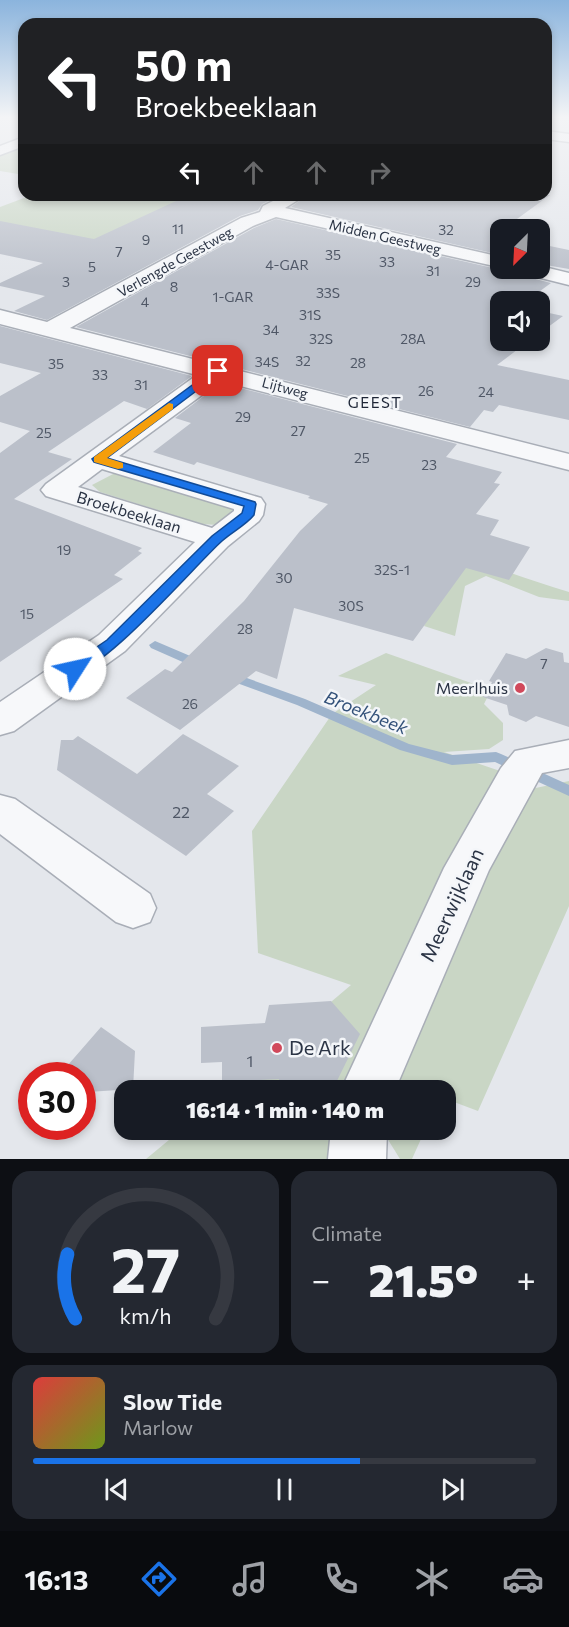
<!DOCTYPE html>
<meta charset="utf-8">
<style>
body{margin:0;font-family:Commissioner,sans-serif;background:#242831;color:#f1f3f6;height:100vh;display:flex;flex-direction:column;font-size:22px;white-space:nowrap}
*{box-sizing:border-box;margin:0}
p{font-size:20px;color:#9ea1a6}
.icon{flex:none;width:33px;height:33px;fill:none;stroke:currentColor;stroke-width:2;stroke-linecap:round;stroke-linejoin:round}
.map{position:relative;height:1159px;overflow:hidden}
.details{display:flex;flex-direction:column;gap:12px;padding:12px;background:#0d0f14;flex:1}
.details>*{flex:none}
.banner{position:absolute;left:18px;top:18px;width:534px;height:183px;border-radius:18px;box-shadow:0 3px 9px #0003;background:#202124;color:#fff;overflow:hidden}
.needle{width:39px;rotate:204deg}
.fabs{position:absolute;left:490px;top:219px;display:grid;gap:12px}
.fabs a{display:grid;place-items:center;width:60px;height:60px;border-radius:12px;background:#171b24;box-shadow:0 3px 9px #0003;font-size:30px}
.speed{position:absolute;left:18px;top:1062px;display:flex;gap:12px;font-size:30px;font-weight:700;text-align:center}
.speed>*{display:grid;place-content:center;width:78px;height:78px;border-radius:50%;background:#171b24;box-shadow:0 3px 9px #0003;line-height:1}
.speed .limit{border:9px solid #d22;background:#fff;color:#111}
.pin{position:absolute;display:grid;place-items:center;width:51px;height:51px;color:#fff;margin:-26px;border-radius:12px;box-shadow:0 3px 9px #0006}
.me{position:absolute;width:66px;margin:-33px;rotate:55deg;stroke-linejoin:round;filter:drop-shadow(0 0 4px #0008)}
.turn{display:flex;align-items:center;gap:21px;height:126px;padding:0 18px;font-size:27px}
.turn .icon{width:78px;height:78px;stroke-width:2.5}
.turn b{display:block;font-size:42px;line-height:51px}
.lanes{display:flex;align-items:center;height:57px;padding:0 18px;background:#0003;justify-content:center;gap:30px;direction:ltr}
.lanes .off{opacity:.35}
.big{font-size:45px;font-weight:800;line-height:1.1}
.details .card{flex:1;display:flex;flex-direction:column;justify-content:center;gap:9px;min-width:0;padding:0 21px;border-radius:18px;background:#242831}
.details .dial{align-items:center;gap:0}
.dial svg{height:156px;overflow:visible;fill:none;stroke:#363941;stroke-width:7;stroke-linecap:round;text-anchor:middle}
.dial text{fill:#f1f3f6;stroke:none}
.song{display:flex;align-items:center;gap:18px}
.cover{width:72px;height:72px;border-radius:9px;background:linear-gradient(135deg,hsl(0 70% 55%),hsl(80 70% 35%))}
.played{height:6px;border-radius:3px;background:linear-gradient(90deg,#1a73e8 65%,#363941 65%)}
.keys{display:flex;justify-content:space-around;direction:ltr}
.heat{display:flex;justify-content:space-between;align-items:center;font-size:33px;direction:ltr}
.details .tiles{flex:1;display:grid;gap:12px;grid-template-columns:1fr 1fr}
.card:last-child{grid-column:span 2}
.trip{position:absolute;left:114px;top:1080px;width:342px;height:60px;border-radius:18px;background:#171b24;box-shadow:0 3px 9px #0003;font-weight:800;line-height:60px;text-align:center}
.dock{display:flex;height:96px;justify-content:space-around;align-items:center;background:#090b0e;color:#9ea1a6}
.dock .icon{width:42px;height:42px}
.dock .selected{color:#1a73e8}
.dock b{font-size:27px;color:#f1f3f6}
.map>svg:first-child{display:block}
</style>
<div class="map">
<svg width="569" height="1159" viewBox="0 0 569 1159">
<rect width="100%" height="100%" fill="#e4e7ec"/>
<!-- green -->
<path fill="#c9d6c5" d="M24 145V175L0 171V155Z
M32 195H187L193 196 93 242 0 231V207Z
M117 472 220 503 232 509V517L218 525 202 524 100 492 92 485Z
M460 557C497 567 532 581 569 592V601L539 597 486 576 465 586 455 636 424 626Z
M386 653 491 690 484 704 503 723V740L489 749 444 752 509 774 466 841 354 1090H227L351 985 258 953 252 831 332 714 376 685 338 676Z
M569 781V906L478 1111 446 1099V1090H386L526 790Z
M181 1130H346L344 1159H146Z
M382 1130H425L412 1159H400Z"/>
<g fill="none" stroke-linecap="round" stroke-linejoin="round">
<!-- stream -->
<path fill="#9fb4cc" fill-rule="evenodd" d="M155 641 202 661 204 664 202 667H194L151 648 149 645Z
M230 672 305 699 409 744 452 755 496 752 501 754 569 785V796L495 762 452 765 400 750 297 705 226 679 224 676 226 673Z"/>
</g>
<!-- building -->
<path fill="#bbc0ca" d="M189 195H280L262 204 258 210 240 216 47 320 14 311 45 296 0 286V283L43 263 0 254V221L94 239Z
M308 195H550L495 235 501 236V255L291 207Z
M276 219 502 270 512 268 516 274 551 283 536 294 549 297 540 303 501 302V340H530L497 365 569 380V420L499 405 493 412 484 410 470 427 76 327 254 228Z
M540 244 569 250V269L540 264Z
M540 311 563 316 540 333Z
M0 326 192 376 147 409 124 401 48 452 72 459 14 499 142 548 138 551 142 553 114 575 123 579 0 662V453L30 431 0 422V396L41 373 0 363Z
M221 383 457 444 446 457 502 472 494 483 500 484 476 514 499 520 490 535 530 547 509 580 466 568 413 641 294 608 277 679 256 671 180 730 126 698 165 669 172 672 244 601 300 531 328 504 308 498 310 496 197 462 194 465 153 452 191 423 175 418Z
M546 648 563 653 564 662 569 663V727L536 716 526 722 509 715 507 705 483 697 492 682 489 681 506 653 526 659Z
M183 734 239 766 207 794 234 811 186 856 57 770 61 740H73L78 736 137 774Z
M331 1001 360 1034 334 1087 280 1090 279 1079 222 1082V1062L201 1063V1027L265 1023 269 1005Z
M101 1027 135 1051 133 1089 88 1092 82 1088V1076H64L61 1073Z"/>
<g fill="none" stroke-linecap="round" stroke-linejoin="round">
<defs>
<path id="minor" d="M546 131 569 134V142L546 139Z
M24 137V146L0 155V146Z
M285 195H306L285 208 501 257 503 268 276 217 253 226 70 328 569 454V470L221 381 119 456 261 498 265 504 263 515 259 521 228 546 125 651 14 731 0 735V702L99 635 195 542 46 496 41 490 46 484 197 375 0 324V310L47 322 241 218 260 212 263 206ZM102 469 234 509V511L212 528 78 487Z
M540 266 569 273V285L517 272 514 268H540Z
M569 740V768L542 773 489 870 395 1090H341L444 868 501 768 515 751Z
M0 795 15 799 150 894 156 908 150 922 133 928 116 922 0 834Z
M331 1130H387L386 1159H328Z"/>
</defs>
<!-- minor casing -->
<use href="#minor" stroke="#a9aeb7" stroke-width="3"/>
<!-- minor -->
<use href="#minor" fill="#f7f8fa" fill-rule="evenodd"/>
</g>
<!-- sky -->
<linearGradient id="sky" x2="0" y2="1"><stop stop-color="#8bb4dd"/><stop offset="0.42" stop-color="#f3f4f6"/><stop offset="1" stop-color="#f3f4f6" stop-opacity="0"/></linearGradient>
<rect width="569" height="279" fill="url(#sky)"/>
<!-- route -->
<path fill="#1a73e8" stroke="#114b97" stroke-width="1.5" d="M214 369 223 371 107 458 255 502 256 504 254 515C246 525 232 532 222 541 197 563 97 680 69 673L67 669 69 666 107 640 212 536 242 513 244 506 94 462 92 459Z"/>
<!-- slow -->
<path fill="#f59e0b" d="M169 403 173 404V409L107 458 123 463V468L118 469 94 462V457Z"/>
<!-- markers -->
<g fill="#d1495b" stroke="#f4f6f9" stroke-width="2">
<circle cx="520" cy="688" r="6"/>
<circle cx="277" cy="1048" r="6"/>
</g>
<g text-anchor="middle" stroke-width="5" stroke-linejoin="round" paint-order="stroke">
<!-- number labels -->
<g font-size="14" fill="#4f5766">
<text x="178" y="234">11</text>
<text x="446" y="235">32</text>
<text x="146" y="245">9</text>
<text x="119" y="257">7</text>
<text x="333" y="260">35</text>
<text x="387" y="267">33</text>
<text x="287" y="270">4-GAR</text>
<text x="92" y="272">5</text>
<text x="433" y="276">31</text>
<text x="66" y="287">3</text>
<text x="473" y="287">29</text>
<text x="174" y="292">8</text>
<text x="328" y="298">33S</text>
<text x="233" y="302">1-GAR</text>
<text x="145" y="307">4</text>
<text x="310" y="320">31S</text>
<text x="271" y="335">34</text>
<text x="321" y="344">32S</text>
<text x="413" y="344">28A</text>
<text x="303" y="366">32</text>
<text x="267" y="367">34S</text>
<text x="358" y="368">28</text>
<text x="56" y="369">35</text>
<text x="100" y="380">33</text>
<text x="141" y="390">31</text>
<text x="426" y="396">26</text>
<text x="486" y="397">24</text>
<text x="243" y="422">29</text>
<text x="298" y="436">27</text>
<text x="44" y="438">25</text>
<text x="362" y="463">25</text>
<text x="429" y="470">23</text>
<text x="64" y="555">19</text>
<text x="392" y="575">32S-1</text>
<text x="284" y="583">30</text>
<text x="351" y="611">30S</text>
<text x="27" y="619">15</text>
<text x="245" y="634">28</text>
<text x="544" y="669">7</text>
<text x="190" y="709">26</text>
</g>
<!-- far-street labels -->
<g font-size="14" fill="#2b3445" stroke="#f4f6f9">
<text transform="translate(385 237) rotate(13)" y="5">Midden Geestweg</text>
<text transform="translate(175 262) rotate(-29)" y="5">Verlengde Geestweg</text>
<text transform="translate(285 388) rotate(15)" y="5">Lijtweg</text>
</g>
<!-- far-neighbourhood labels -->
<g font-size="15" letter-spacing="1.5" fill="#1d2536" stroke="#f4f6f9">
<text x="375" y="408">GEEST</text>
</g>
<!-- street labels -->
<g font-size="16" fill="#2b3445" stroke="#f4f6f9">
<text transform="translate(129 512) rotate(17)" y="6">Broekbeeklaan</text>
</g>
<!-- poi labels -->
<g font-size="16" fill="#2b3445" stroke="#f4f6f9" text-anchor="end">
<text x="508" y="694">Meerlhuis</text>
</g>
<!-- near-number labels -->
<g font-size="16" fill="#4f5766">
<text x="181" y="818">22</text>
<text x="250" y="1067">1</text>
</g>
<!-- water labels -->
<g font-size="18" font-style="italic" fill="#34527a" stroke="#f4f6f9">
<text transform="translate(366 713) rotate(22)" y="6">Broekbeek</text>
</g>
<!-- near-street labels -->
<g font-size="20" fill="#2b3445" stroke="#f4f6f9">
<text transform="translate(452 905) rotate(-65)" y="7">Meerwijklaan</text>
</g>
<!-- near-poi labels -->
<g font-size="20" fill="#2b3445" stroke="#f4f6f9" text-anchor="start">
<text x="289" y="1055">De Ark</text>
</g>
</g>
</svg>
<div class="fabs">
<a><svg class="needle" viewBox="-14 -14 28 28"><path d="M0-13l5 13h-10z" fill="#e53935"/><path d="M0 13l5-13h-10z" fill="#9ea1a6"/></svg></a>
<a><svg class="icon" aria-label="sound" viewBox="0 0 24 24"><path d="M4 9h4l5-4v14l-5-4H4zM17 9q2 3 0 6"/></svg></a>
</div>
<div class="speed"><div class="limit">30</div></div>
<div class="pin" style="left:218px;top:371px;background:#d93025"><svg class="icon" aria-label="arrive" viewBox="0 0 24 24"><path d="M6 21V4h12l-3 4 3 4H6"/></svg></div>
<svg class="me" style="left:75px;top:669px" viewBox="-20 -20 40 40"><circle r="19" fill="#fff"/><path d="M0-13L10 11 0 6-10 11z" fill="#1a73e8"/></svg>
<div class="trip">16:14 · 1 min · 140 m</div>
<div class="banner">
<div class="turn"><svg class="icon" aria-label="left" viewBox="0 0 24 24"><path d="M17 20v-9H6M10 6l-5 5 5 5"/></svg><div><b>50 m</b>Broekbeeklaan</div></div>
<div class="lanes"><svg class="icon" aria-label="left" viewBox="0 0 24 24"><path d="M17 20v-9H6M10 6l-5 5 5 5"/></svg><svg class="icon off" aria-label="ahead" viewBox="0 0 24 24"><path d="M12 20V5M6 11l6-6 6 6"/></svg><svg class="icon off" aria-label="ahead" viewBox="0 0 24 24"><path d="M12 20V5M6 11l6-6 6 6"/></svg><svg class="icon off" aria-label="right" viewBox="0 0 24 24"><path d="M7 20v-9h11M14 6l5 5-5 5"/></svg></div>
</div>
</div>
<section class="details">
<div class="tiles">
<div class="card dial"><svg viewBox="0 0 100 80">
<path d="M14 69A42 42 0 1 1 86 69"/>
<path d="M14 69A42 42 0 0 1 10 36" stroke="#1a73e8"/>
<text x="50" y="56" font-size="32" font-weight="700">27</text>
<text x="50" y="72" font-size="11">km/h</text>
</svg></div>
<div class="card"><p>Climate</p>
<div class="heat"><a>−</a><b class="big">21.5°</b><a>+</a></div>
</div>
<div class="card">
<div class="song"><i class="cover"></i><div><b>Slow Tide</b><p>Marlow</p></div></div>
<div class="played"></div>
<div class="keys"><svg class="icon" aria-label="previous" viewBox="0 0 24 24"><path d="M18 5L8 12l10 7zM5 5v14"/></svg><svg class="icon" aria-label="pause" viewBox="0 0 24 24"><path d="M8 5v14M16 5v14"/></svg><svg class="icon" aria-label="next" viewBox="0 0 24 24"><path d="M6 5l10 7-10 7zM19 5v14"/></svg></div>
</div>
</div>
</section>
<nav class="dock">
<b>16:13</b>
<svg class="icon selected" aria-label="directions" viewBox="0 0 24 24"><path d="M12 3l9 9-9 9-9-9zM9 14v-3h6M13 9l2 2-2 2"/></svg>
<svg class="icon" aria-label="music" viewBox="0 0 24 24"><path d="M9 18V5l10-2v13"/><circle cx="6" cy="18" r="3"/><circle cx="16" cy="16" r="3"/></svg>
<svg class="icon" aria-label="phone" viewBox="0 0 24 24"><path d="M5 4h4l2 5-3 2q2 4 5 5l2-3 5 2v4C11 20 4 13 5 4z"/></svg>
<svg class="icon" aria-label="climate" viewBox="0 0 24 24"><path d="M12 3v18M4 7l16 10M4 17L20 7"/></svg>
<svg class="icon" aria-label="car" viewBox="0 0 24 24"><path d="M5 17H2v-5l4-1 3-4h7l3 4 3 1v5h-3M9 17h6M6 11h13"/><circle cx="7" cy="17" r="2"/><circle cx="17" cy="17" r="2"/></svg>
</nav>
